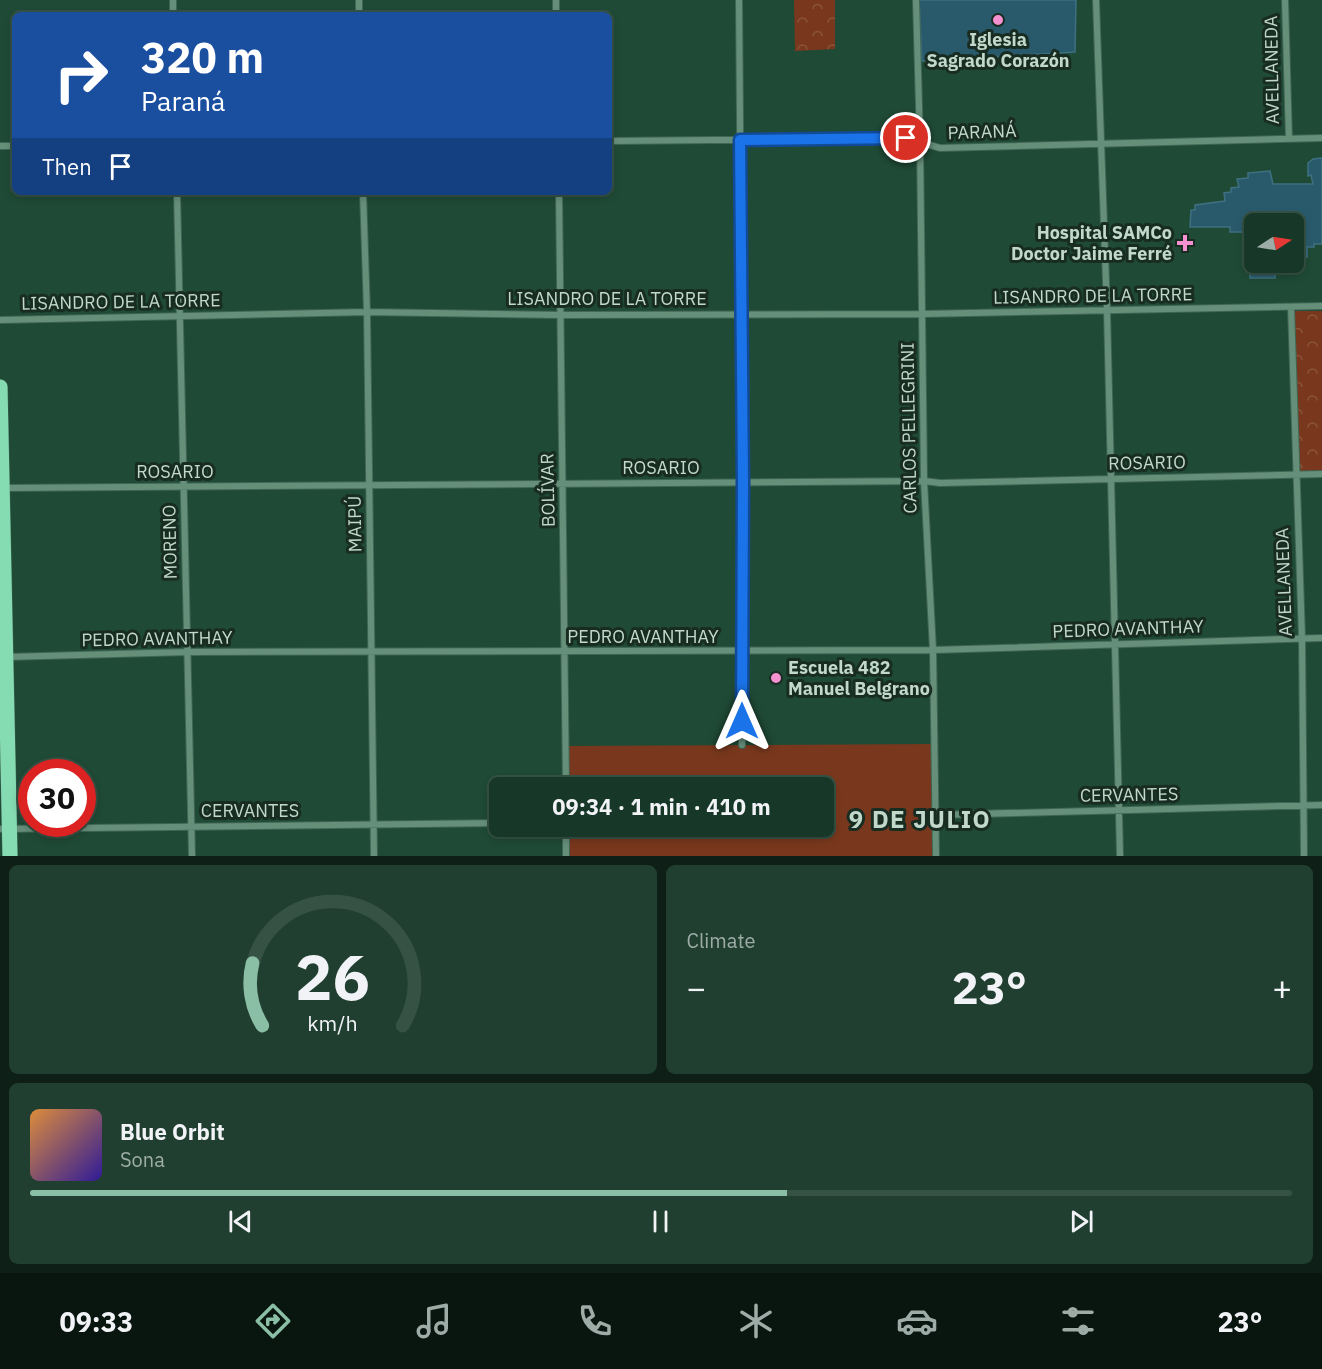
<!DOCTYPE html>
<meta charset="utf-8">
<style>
body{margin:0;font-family:"IBM Plex Sans",sans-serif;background:#203f30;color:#f1f3f6;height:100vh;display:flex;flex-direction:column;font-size:22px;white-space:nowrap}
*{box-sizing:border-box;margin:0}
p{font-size:20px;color:#9eaca8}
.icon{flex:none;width:33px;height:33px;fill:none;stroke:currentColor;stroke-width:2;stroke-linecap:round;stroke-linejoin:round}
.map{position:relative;height:856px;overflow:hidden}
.side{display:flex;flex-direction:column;gap:9px;padding:9px;background:#0d1f16;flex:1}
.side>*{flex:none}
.top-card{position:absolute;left:12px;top:12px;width:600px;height:183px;border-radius:9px;box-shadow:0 3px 9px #0003,0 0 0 2px #365245;background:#1a4fa0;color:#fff;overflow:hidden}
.needle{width:39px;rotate:78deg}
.fabs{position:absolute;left:1244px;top:213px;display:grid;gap:12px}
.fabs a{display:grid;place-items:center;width:60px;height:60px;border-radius:9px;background:#173828;box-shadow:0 3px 9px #0003,0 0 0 2px #365245;font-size:30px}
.speed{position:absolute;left:18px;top:759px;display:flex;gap:12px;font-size:30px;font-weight:700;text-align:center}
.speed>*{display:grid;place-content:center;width:78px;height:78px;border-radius:50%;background:#173828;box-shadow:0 3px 9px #0003,0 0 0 2px #365245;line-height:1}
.speed .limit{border:9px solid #d22;background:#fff;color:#111}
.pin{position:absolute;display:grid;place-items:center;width:51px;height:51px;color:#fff;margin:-26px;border:3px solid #fff;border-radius:50%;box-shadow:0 2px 6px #0007}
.me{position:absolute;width:66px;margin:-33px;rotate:0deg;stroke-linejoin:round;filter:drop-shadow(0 0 4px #0008)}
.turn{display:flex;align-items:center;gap:21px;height:126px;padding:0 30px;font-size:27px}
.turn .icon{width:78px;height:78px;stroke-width:2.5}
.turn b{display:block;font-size:42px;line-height:51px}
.then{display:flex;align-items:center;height:57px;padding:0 30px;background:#0003;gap:12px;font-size:22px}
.big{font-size:45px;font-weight:700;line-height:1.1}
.side .tile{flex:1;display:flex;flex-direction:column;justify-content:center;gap:9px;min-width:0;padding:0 21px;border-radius:9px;background:#203f30}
.side .dial{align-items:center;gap:0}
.dial svg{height:156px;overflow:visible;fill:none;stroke:#365245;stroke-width:7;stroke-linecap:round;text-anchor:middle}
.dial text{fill:#f1f3f6;stroke:none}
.song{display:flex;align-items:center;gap:18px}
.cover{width:72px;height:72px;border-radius:9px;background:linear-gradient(135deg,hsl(30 70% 55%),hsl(250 70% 35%))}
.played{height:6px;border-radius:3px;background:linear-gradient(90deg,#8abfa5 60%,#365245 60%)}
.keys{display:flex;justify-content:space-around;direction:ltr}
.heat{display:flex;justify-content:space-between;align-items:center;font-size:33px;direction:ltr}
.side .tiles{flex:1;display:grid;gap:9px;grid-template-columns:1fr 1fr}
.tile:last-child{grid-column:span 2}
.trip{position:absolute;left:489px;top:777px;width:345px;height:60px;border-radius:9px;background:#173828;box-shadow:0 3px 9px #0003,0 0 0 2px #365245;font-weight:700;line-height:60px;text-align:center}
.menu{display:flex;height:96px;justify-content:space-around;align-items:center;background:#091610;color:#9eaca8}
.menu .icon{width:42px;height:42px}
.menu .active{color:#8abfa5}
.menu b{font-size:27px;color:#f1f3f6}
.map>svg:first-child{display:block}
</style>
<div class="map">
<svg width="1322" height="856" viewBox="0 0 1322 856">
<defs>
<pattern id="park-crowns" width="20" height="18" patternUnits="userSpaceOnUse" patternTransform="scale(1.5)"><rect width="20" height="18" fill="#79381d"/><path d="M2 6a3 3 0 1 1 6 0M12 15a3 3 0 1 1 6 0" fill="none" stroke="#8a543c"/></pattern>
</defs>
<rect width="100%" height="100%" fill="#1f4a36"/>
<!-- green -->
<path fill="#79381d" d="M935 744V856H566V827L824 826V788L566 787V746Z"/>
<!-- park -->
<path fill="url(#park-crowns)" d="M794 0H835V49L795 51Z
M1294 311H1322V471H1299Z"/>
<!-- building -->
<path fill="#295a6b" stroke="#3e7081" stroke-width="1.5" d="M919 0H1076L1075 52 922 61Z
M1322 158V244H1314V247H1307V257H1298V246H1293V224H1254V237V235H1248V232H1230V227H1190L1191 210H1195V205L1225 201 1224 193 1231 192V188L1239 187 1237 179 1248 178V173L1270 171 1273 184H1313L1311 175 1308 176V163L1313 159Z
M1249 254H1254V262H1275V278H1250Z"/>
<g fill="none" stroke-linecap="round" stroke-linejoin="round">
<defs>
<path id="street" d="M173 0V15
M359 0V15
M556 0V15
M739 0 743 482 742 745
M916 0 920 142 924 481 933 650 936 856
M1096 0 1107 310 1120 856
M1285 0 1289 139
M609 141 906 138 940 148 1322 138
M0 146H15
M177 192 192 856
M363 192 367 312 374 856
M559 192 566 788
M1291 307 1302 638 1304 856
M0 320 367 312 561 315 922 314 1322 306
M3 488 924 481 940 483 1322 474
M6 657 188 652 933 650 1322 638
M936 815 1322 805
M566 826V856
M0 829 500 823"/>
<path id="primary" d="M0 387 10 856"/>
</defs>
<!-- street casing -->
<use href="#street" stroke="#3f6654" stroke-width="8"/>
<!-- primary casing -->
<use href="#primary" stroke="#3f6654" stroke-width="16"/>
<!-- street -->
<use href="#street" stroke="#668f7a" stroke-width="6"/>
<!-- primary -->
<use href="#primary" stroke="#86dcb2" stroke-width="15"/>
</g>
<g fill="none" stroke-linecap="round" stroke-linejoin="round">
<defs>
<path id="route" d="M742 721 743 482 740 140 906 138"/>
</defs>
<!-- route casing -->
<use href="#route" stroke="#114b97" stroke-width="15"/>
<!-- route -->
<use href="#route" stroke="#1a73e8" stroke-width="10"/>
</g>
<!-- markers -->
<g fill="#f590d1" stroke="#192c22" stroke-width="2">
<circle cx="998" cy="20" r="6"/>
<path d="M1182 234h6v6h6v6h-6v6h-6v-6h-6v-6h6z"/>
<circle cx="776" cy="678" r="6"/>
</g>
<g text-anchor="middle" stroke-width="6" stroke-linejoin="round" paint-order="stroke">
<!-- poi labels -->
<g font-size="18" font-weight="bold" fill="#c1d8cb" stroke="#192c22">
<text x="998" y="46">Iglesia<tspan x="998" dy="21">Sagrado Corazón</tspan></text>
<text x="1172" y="239" text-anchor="end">Hospital SAMCo<tspan x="1172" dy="21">Doctor Jaime Ferré</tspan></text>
<text x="788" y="674" text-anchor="start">Escuela 482<tspan x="788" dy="21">Manuel Belgrano</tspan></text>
</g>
<!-- street labels -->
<g font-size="18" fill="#c1d8cb" stroke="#192c22">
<text transform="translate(1272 70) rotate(-91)" y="6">AVELLANEDA</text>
<text transform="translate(982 132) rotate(-2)" y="6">PARANÁ</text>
<text transform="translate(1093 296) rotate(-1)" y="6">LISANDRO DE LA TORRE</text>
<text x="607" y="305">LISANDRO DE LA TORRE</text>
<text transform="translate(121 302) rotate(-1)" y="6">LISANDRO DE LA TORRE</text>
<text transform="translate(909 428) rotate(-91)" y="6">CARLOS PELLEGRINI</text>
<text transform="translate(1147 463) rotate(-1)" y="6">ROSARIO</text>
<text x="661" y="474">ROSARIO</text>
<text x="175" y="478">ROSARIO</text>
<text transform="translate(548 490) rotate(-91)" y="6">BOLÍVAR</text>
<text transform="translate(355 524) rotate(-91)" y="6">MAIPÚ</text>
<text transform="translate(170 542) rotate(-91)" y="6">MORENO</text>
<text transform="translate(1284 582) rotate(-92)" y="6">AVELLANEDA</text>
<text transform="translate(1128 629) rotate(-2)" y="6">PEDRO AVANTHAY</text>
<text x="643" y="643">PEDRO AVANTHAY</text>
<text transform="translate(157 639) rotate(-1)" y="6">PEDRO AVANTHAY</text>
<text transform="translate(1129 795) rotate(-1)" y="6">CERVANTES</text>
<text x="250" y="817">CERVANTES</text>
</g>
<!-- district labels -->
<g font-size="24" font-weight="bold" letter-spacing="1.5" fill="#c1d8cb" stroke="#192c22">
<text x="920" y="828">9 DE JULIO</text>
</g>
</g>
</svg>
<div class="fabs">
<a><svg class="needle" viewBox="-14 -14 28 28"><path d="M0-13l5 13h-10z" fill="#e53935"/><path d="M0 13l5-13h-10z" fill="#9eaca8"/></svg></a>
</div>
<div class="speed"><div class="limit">30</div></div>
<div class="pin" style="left:906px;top:138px;background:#d93025"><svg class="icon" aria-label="arrive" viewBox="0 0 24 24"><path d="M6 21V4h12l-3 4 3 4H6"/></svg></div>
<svg class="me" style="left:742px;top:721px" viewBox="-20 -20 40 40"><path d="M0-17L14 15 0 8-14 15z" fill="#1a73e8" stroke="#fff" stroke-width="4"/></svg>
<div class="trip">09:34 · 1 min · 410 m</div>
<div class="top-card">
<div class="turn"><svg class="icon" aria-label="right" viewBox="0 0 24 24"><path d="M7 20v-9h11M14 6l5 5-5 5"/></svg><div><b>320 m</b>Paraná</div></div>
<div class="then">Then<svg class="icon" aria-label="arrive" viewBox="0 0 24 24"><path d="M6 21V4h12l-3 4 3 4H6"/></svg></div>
</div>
</div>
<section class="side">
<div class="tiles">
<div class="tile dial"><svg viewBox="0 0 100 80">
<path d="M14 69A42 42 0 1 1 86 69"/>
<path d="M14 69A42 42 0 0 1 9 37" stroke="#8abfa5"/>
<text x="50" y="56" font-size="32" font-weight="700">26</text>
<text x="50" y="72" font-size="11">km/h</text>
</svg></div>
<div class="tile"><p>Climate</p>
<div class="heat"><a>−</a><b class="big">23°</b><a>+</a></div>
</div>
<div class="tile">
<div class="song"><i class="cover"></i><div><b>Blue Orbit</b><p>Sona</p></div></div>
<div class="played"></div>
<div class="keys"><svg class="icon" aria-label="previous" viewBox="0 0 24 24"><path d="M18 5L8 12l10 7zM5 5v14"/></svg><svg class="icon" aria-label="pause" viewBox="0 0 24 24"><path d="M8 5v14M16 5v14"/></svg><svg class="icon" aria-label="next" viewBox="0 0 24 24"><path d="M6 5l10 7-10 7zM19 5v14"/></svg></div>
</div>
</div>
</section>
<nav class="menu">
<b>09:33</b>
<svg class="icon active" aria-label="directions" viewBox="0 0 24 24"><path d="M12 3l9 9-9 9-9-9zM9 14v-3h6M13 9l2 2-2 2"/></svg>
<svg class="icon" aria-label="music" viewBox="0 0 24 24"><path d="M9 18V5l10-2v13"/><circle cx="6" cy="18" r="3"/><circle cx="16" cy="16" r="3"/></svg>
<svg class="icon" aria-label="phone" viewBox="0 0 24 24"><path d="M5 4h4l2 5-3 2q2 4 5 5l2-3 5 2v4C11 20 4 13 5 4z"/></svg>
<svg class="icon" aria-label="climate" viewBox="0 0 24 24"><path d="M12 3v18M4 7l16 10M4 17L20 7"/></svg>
<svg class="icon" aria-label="car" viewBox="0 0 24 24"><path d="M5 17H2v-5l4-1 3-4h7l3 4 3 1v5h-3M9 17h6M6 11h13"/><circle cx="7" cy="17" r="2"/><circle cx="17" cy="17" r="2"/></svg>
<svg class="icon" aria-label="filters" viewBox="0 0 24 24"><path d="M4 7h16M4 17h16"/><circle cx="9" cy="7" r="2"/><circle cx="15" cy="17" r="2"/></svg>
<b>23°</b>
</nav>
